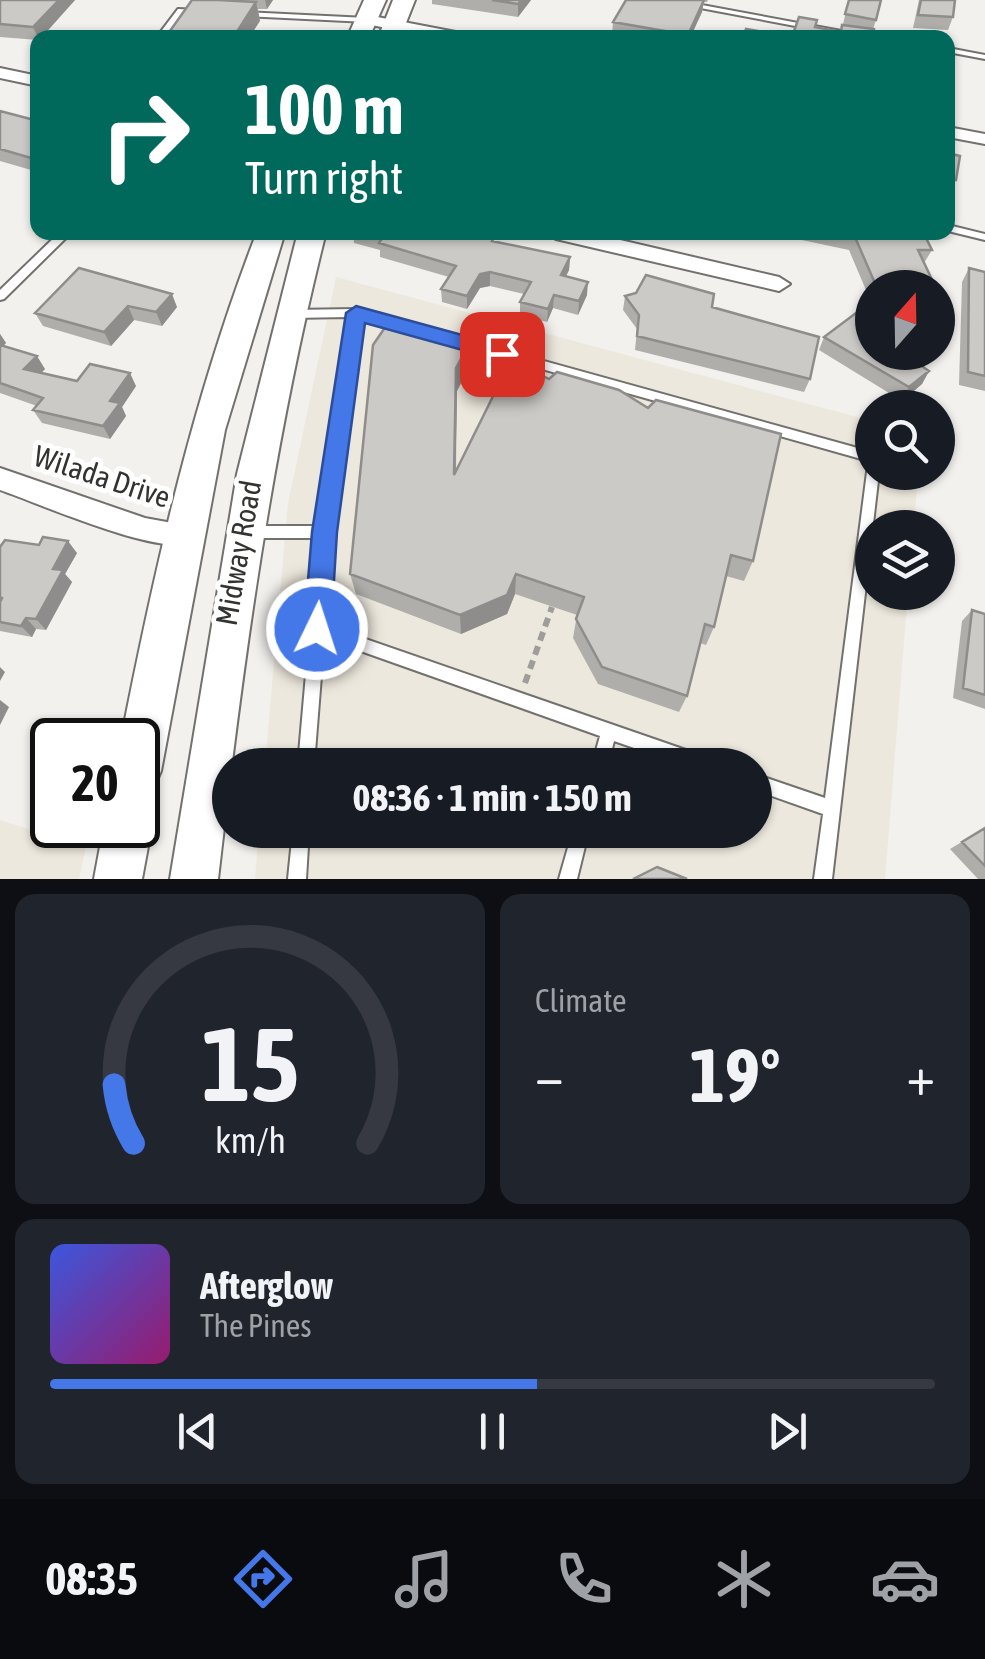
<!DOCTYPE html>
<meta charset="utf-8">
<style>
body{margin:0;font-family:"Asap Condensed",sans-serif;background:#20242c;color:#f1f3f6;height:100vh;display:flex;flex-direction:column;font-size:38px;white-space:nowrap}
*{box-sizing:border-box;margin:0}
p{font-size:32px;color:#9ea1a6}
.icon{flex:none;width:55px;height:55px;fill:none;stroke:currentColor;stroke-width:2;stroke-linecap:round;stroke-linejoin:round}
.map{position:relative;height:879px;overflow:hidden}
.side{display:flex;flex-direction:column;gap:15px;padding:15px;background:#0d0f14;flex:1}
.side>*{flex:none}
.guide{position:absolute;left:30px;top:30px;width:925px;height:210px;border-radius:20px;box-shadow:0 2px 8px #0004;background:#00695c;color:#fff;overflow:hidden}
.needle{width:65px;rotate:20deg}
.buttons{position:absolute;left:855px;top:270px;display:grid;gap:20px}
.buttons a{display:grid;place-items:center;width:100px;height:100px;border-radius:50%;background:#171b24;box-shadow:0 2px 8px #0004;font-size:50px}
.speed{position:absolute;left:30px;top:718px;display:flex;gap:20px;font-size:50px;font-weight:700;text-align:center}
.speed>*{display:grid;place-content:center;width:130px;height:130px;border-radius:50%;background:#171b24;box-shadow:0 2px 8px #0004;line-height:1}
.speed .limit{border:5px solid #111;border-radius:15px;background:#fff;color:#111}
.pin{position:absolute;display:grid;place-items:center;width:85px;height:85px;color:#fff;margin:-42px;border-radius:20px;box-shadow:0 5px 15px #0006}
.me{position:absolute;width:110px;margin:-55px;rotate:4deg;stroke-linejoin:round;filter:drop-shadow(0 0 8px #0008)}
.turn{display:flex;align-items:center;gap:35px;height:210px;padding:0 50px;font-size:45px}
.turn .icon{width:130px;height:130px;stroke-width:2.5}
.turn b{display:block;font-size:70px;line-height:85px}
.big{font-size:75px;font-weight:700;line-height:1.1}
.side .tile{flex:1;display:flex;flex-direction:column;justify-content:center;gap:15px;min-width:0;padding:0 35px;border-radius:20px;background:#20242c}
.side .dial{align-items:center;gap:0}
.dial svg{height:260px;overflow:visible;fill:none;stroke:#363941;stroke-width:7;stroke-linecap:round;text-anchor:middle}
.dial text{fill:#f1f3f6;stroke:none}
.song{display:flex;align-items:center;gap:30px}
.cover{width:120px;height:120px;border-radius:15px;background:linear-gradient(135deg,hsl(230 70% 55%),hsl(320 70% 35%))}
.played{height:10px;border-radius:5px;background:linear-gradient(90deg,#4477e8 55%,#363941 55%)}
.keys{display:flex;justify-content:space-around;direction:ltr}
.heat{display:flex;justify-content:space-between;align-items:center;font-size:55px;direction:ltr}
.side .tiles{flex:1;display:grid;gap:15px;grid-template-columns:1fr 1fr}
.tile:last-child{grid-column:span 2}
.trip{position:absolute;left:212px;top:748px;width:560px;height:100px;border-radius:50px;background:#171b24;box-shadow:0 2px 8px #0004;font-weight:700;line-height:100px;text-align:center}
.tab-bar{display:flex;height:160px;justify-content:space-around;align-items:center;background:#090b0e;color:#9ea1a6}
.tab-bar .icon{width:70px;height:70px}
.tab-bar .current{color:#4477e8}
.tab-bar b{font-size:45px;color:#f1f3f6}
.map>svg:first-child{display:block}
</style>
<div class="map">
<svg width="985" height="879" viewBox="0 0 985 879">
<rect width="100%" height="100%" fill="#f3f1ee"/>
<!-- built -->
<path fill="#ede8dd" d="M336 277 872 421V472L918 473 914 527 872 528V592L908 593 885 879H255L259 830H755V765H265L288 503Z
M0 820 86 847 79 879H0Z"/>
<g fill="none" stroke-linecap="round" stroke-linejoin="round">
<defs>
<path id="lane" d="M658 0H675L879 38H859Z
M178 9 200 10 204 12 200 14 183 13 165 38H156Z
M242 12 367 18 371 20 367 22 245 16H242Z
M948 48 985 55V59L948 52Z
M948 225 985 234V240L948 231Z
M60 232H72L4 299 0 300V290Z
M356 309 872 452V462L361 318 332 532 325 625 706 757 712 759 714 765H683L614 741 608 765H592L600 736 324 638 314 765H298L318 538H248L243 536 241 532 243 528 248 526H319L350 317 290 318 284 314 290 310Z
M872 467V472H879L832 879H814L823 814 755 790V774L825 798 867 472 868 468Z
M293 830H309L306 879H288Z
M573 830H589L577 879H559Z"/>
<path id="street" d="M367 15 461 33 469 38H434L362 23V17Z
M0 68 38 76V86L0 78Z
M948 127 985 134V144L948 137Z
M546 232H586L779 277 790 284 779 291 556 239Z
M0 468 145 518 194 527 198 535 194 543C157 556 41 504 0 490Z"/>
<path id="secondary" d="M364 0H386L369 38H347Z
M393 0H415L400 38H378Z
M257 232H285L225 430 161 771 154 787 138 794V740H121C155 567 193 397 257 232Z
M298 232H326C272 446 243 662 218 879H170L237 474Z
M138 805 145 808 152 825 142 879H94L104 825H138Z"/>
</defs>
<!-- lane casing -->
<use href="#lane" stroke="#73716e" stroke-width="4"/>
<!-- street casing -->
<use href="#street" stroke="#73716e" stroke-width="4"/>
<!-- secondary casing -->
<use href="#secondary" stroke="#73716e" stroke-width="4"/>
<!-- path -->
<path stroke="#9e9d9a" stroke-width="6" stroke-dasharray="9 6" stroke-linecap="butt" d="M525 683 552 607"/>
<!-- lane -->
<use href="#lane" fill="#fff" fill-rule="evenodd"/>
<!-- street -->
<use href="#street" fill="#fff" fill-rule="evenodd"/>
<!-- secondary -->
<use href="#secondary" fill="#fff" fill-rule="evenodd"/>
</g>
<!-- wall -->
<path fill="#afaeaa" d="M0 0H75L41 38H38V40L0 37Z
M192 0H273L267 9H258L260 21Z
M432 0H531L518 17 432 4Z
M626 0H708L707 2H704L702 12 690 38H626L612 35 613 22Z
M849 0 876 20 873 29 792 37 815 27 841 32Z
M919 0H955L953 17 948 30 913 28Z
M0 111 38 121V172L0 161Z
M948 153 956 180 949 193H948Z
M353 232H477L494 237V241L570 257 569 270 566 276 587 295 578 315 553 308 547 322 520 315V302L524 294 490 286 480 288 467 309 442 302 441 289 449 277 380 257V250L354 243Z
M711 232H734L732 238Z
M764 232H923L932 250 924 263 936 288H872V352H911L906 356 929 371 922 384 902 401 819 350 824 337 871 302 849 250Z
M79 268 177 307 162 326 134 320 111 346 43 326 35 313Z
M969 268 985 272V391L959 385 962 282Z
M625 296 712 307 810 379 804 392 635 350 637 329 623 310Z
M0 334 6 343 3 346 45 369 41 373 77 381 136 386 122 407 126 416 110 439 42 423 33 410 37 406 0 393Z
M467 371 457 391 456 472 753 561 744 581 726 576 714 627 706 645 700 643 687 696 679 712 598 684 573 638 577 615 515 594 507 614 461 634 356 594 350 574Z
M0 547 77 553 65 574 72 582 46 630 36 629 32 637 0 631Z
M972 610 985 614V709L953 698 962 621Z
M985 828V879H978L950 849Z"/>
<!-- shaded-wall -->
<path fill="#8f8d8b" d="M59 0H75L41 38H38L33 27Z
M265 0H273L267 9Z
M522 0H531L518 17V4Z
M704 0 702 12 690 38H687Z
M256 2 260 21 249 38H233Z
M570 257 569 270 560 288 561 275Z
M490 272V286L480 288 467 309V296L480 274Z
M588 282 587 295 578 315 579 301Z
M172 294 177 307 162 326 156 312Z
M554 295 553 308 547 322 548 309Z
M128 306 134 320 111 346 104 332Z
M0 334 6 343 0 349Z
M467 348V371L457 391 455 497 454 475 456 368Z
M37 356 45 369 32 382 24 369Z
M929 371 922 384 902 401 909 387Z
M130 373 136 386 122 407 126 416 110 439 103 426 110 401Z
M68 541 77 553 65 574 72 582 46 630 36 619 53 569Z
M516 574 515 594 507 614 461 634 460 615Z
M26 618 36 629 32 637 21 626Z
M0 667 5 672 0 681Z
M0 700 9 707 0 725Z"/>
<!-- building -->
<path fill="#cccac6" stroke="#8f8d8b" stroke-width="2.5" d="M0 0H59L33 27 0 24Z
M192 0H218L256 2 233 38H165Z
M492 0H522L518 4Z
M626 0H704L688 35 613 22Z
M849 0H881L876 20 845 14Z
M921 0H955L953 17 918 15Z
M799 17 817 20 815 27 841 32 842 25 874 29 873 38H743L746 29 792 37Z
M0 111 38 121V160L0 149Z
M948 153 960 156 956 180 948 178Z
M364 232H477L494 237 492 241 570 257 561 275 588 282 579 301 554 295 548 309 520 302 531 282 490 272 480 274 467 296 441 289 456 266 379 243 383 237Z
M834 232H923L932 250H918L936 288H877L855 237Z
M79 268 172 294 156 312 128 306 104 332 35 313Z
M969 268 985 272V376L968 372Z
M646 275 714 294 712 307 819 337 810 379 637 336 639 315 625 296 636 293Z
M872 301V352H901L929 371 909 387 824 337Z
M386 326 467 348 456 368 454 475 511 360 549 379 557 372 619 390 648 408 656 400 781 434 753 561 731 555 714 627 705 624 687 696 602 667 576 619 584 597 516 574 507 595 460 615 350 574 373 345Z
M0 345 37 356 24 369 77 381 90 364 130 373 110 401 120 403 103 426 33 410 43 398 0 383Z
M43 537 68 541 53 569 63 570 36 619 26 618 21 626 0 622V602L2 598 0 597V547L5 540 39 545Z
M972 610 985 614V695L963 688Z
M985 828V866L962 842Z
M657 867 687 879H633Z"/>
<!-- route -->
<path fill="#4477e8" stroke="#2c4d97" stroke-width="2.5" d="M356 306 510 348 513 354 502 361 365 323 337 532 331 629 327 637 317 641 308 637 304 629 312 532 346 313Z"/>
<g text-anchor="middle" stroke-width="10" stroke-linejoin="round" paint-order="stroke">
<!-- street labels -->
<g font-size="30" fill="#333331" stroke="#fff">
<text transform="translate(102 477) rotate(18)" y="10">Wilada Drive</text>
<text transform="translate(239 553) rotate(-80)" y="10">Midway Road</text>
</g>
</g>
</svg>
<div class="buttons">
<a><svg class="needle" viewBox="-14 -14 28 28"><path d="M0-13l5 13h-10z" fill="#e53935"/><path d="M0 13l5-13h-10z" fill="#9ea1a6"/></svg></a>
<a><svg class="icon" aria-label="search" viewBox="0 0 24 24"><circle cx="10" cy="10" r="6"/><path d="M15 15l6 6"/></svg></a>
<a><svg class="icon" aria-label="layers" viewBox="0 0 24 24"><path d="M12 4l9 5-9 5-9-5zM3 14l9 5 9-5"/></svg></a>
</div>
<div class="speed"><div class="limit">20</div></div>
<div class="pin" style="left:502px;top:354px;background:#d93025"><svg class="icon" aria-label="arrive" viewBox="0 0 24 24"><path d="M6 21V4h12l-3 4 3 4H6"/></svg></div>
<svg class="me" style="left:317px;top:629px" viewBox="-20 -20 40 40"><circle r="17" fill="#4477e8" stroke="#fff" stroke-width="3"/><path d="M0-11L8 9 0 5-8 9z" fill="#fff"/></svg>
<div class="trip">08:36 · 1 min · 150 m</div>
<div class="guide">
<div class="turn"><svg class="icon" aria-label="right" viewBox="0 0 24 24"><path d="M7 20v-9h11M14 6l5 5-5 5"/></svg><div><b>100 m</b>Turn right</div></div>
</div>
</div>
<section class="side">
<div class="tiles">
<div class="tile dial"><svg viewBox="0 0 100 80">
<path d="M14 69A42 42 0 1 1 86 69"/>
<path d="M14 69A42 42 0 0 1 8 51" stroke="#4477e8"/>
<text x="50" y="56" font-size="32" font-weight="700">15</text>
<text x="50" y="72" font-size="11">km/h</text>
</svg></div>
<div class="tile"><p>Climate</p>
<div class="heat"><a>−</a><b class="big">19°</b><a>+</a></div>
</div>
<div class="tile">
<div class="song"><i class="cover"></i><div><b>Afterglow</b><p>The Pines</p></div></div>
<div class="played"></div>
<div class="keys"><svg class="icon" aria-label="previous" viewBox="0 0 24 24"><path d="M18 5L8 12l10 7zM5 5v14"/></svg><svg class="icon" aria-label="pause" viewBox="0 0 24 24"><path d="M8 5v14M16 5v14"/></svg><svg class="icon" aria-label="next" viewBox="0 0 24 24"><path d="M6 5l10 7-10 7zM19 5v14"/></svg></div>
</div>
</div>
</section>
<nav class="tab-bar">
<b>08:35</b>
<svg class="icon current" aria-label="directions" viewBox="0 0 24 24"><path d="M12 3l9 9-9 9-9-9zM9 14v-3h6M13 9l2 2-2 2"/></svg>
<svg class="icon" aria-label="music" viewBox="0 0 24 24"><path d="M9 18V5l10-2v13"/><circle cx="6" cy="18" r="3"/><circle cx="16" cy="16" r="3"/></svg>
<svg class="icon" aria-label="phone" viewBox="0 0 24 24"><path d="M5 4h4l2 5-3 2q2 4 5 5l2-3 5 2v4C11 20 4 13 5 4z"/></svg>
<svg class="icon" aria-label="climate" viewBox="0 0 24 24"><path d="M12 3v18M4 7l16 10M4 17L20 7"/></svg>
<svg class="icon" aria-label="car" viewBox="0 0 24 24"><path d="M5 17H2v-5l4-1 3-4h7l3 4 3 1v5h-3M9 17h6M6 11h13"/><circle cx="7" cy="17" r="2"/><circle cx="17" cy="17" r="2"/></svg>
</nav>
